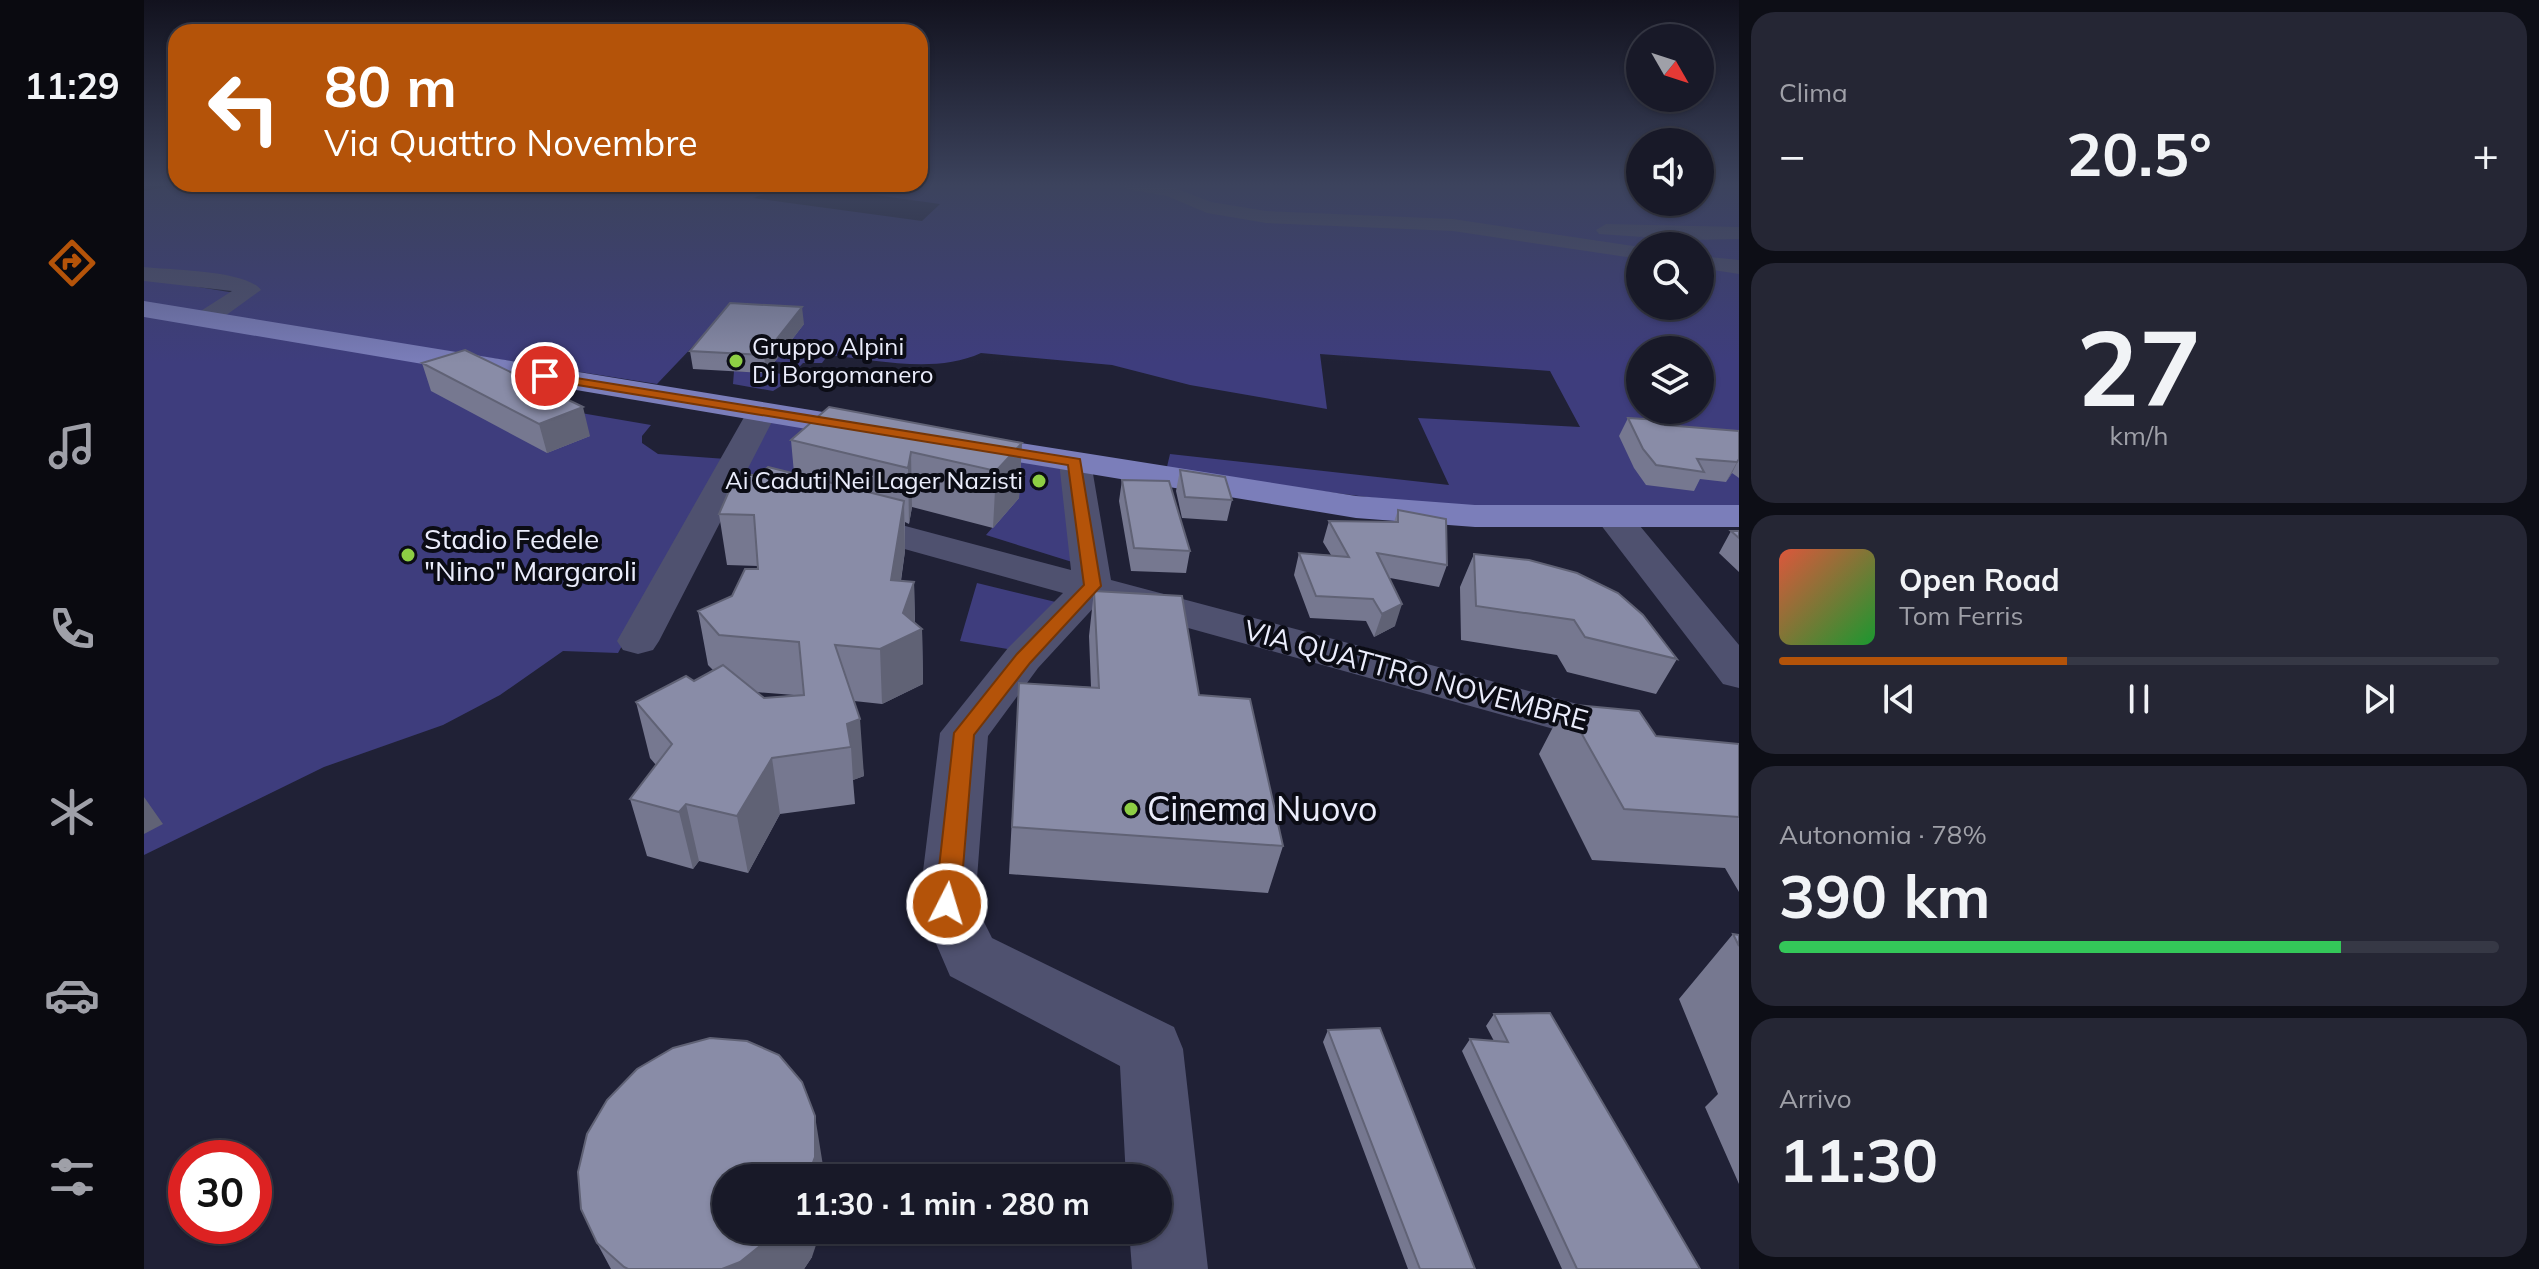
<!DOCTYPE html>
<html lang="it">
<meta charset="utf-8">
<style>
body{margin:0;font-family:Mulish,sans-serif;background:#252634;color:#f1f3f6;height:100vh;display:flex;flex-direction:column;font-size:30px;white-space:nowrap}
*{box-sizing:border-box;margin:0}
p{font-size:26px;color:#9fa0a8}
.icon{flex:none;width:44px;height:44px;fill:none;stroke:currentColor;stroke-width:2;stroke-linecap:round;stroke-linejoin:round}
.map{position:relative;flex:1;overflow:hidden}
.details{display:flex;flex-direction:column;gap:12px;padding:12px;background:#0d0e16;width:800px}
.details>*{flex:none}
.top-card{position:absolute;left:24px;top:24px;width:760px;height:168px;border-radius:24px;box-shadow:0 2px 6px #0004,0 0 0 2px #363845;background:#b45309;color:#fff;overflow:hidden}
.needle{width:52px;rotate:129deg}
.buttons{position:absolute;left:1482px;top:24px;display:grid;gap:16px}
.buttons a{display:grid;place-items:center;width:88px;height:88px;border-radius:50%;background:#181928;box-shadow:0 2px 6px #0004,0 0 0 2px #363845;font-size:40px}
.speed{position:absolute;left:24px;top:1140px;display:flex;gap:16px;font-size:40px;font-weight:700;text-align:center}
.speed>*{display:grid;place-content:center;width:104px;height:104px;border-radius:50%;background:#181928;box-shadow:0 2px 6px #0004,0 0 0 2px #363845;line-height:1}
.speed .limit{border:12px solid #d22;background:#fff;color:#111}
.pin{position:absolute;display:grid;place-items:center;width:68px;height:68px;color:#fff;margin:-34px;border:4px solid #fff;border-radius:50%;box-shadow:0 2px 8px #0007}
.me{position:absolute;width:88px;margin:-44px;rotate:5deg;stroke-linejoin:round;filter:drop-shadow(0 0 6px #0008)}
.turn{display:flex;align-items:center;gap:28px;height:168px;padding:0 24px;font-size:36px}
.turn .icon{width:104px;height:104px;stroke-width:2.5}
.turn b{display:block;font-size:56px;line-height:68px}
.big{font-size:60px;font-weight:700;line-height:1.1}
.details .card{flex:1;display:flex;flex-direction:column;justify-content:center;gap:12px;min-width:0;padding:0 28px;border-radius:24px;background:#252634}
.details .dial{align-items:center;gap:0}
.dial b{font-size:104px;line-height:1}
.song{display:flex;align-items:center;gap:24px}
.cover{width:96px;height:96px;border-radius:12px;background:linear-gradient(135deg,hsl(10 70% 55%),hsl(130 70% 35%))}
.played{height:8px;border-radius:4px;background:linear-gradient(90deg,#b45309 40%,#363845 40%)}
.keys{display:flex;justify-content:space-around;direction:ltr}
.heat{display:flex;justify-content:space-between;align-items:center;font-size:44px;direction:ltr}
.charge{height:12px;border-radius:6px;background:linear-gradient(90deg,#34c759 78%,#363845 0)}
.trip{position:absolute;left:568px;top:1164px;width:460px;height:80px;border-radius:40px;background:#181928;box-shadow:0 2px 6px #0004,0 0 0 2px #363845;font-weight:700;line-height:80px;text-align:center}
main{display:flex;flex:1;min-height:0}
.dock{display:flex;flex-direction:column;width:144px;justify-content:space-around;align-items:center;background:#0a0a10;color:#9fa0a8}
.dock .icon{width:56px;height:56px}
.dock .current{color:#b45309}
.dock b{font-size:36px;color:#f1f3f6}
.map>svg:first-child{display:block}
</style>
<main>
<nav class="dock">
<b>11:29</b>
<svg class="icon current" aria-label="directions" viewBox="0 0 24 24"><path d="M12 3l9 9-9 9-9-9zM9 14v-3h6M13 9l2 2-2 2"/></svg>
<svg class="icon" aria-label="music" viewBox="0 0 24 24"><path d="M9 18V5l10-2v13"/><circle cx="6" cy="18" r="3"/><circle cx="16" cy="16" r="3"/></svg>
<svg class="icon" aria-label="phone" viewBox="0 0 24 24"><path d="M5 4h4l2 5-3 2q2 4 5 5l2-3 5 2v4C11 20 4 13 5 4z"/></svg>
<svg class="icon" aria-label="climate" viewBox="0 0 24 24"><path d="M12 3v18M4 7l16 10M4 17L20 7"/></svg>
<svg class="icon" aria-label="car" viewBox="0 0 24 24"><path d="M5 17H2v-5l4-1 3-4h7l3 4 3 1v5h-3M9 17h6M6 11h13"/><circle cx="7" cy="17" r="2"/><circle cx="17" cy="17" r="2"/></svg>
<svg class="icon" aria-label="filters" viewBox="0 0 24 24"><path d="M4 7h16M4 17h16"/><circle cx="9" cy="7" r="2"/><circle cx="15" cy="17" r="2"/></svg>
</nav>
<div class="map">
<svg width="1595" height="1269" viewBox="0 0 1595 1269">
<rect width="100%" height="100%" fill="#202136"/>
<!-- green -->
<path fill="#3e3d7d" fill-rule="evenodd" d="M33 185H644L609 198 778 221 796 204 659 185H1496V202H1556V185H1595V508L1323 510 1022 471 1026 454 1305 485 1274 418 1436 427 1406 371 1176 354 1183 409 1046 385 968 365 837 353C791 374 733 360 684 355L678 363H659L640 384 629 391 589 384 590 371 642 374 652 363 606 360 574 320 513 384 0 304V278L91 293 110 287 0 272V191ZM1496 246H1556V306H1496ZM1496 350H1556V410H1496Z
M0 316 366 377 437 413 507 425 498 436V443L514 454 582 459 474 653 419 651 356 695 299 725 180 767 0 855Z
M636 422 920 469 941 566 842 535 874 498 660 487 593 476 625 423Z
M833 583 920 604 876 651 816 641Z"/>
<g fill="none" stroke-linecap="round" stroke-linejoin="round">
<!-- minor -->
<path fill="#4f516f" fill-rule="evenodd" d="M980 185 1028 187 1067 202 1122 211 1309 219 1496 247V259L1309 231 1122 223 1063 213 1023 196 982 189Z
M1462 224 1595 227V239L1543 240 1455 234 1452 230Z
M1556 256 1595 260V274L1556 268Z
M0 267C26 270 102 270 117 290L70 324H52L49 319 52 314 88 291 0 281Z
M618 403 629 406 633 412 515 641 509 650 494 654 479 650 473 641 603 412 607 406Z
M931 452 942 455 947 462 967 580 1471 714 1488 718 1495 730 1488 742 1471 746 954 603 894 668 844 736 831 904 848 938 1030 1027 1039 1049 1064 1269H988L985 1230H1014V1178H982L976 1066 806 976 775 904 796 733 864 648 919 593 692 530 687 522 692 514 705 511 927 570 915 462 920 455Z
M1468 505 1481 508 1595 645V688L1579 684 1450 516 1455 508Z"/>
<!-- major -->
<path fill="#7b7eba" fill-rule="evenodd" d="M0 301 728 420 739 423 744 430 739 437 728 440 0 317Z
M819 434 1212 496 1331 505H1595V527H1331L1212 518 807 451 803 444 807 437Z"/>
</g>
<!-- wall -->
<path fill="#767890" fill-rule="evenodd" d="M660 324 622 373 549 369 546 351Z
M278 363 446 436 403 453 287 391Z
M1484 418 1521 425 1595 431V478L1588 473 1582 482 1556 479 1550 491 1502 485 1490 468 1475 436Z
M647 440 878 443 875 498 849 528 768 507 765 524 761 522V551L757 581 770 582 771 623 778 629 779 684 738 704 710 701 720 776 709 780 711 804 636 814 604 873 555 861 549 869 503 856 486 799 512 765 506 758 492 702 550 681 569 670 564 665 554 611 588 596 614 569V566L583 565 575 514 615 475 650 473ZM612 692 650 695 620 698Z
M1036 470 1088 500 1083 521 1038 518 1032 491Z
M978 480 1046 551 1042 573 987 571 975 501Z
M1254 510 1303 565 1295 587 1246 578 1251 626 1230 637 1222 621 1166 618 1150 575 1155 553 1187 555 1179 542 1185 521 1250 522Z
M1587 531H1595V572L1575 553Z
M1330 554 1533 659 1512 694 1423 672 1413 655 1317 640 1316 587Z
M950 591 1055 695 1139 846 1124 893 865 874 875 683 947 687 945 636Z
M1421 704 1512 736 1595 744V892L1581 868 1448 860 1395 754Z
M1589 934 1595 935V1184L1561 1107 1574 1094 1535 999Z
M1350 1014 1556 1269H1418L1318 1051 1326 1039 1350 1041 1342 1026Z
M1184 1030 1331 1269H1264L1179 1042Z
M453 1243 668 1257 660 1269H467Z"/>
<!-- shaded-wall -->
<path fill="#606275" d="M658 307 660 324 622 373 620 355Z
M439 407 446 436 403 453 395 424Z
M878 443 875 498 849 528 852 471Z
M767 452 768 507 765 524 764 468Z
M1595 459 1588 473 1582 482 1593 462Z
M760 501 761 551 749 633 747 580Z
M770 582 771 633 778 629 779 684 738 704 736 649 759 613Z
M1258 604 1251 626 1230 637 1238 614Z
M716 719 720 776 709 780 707 747 703 724Z
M628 758 636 814 604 873 593 816Z
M0 797 19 824 0 834Z
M542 804 555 861 549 869 535 812Z
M671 1116 681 1178H663Z
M634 1230H677L668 1257 660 1269H578Z"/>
<!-- building -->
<path fill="#898ca7" stroke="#606275" stroke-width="2" d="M586 303 658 307 620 355 546 351Z
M321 350 439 407 395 424 278 363Z
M685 407 878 443 852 471 767 452 764 468 647 440Z
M1484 418 1517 420 1521 425 1595 431V459L1593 462 1553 459 1560 472 1512 465 1499 449Z
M624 467 760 501 747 580 770 582 759 613 778 629 736 649 691 645 716 719 703 724 707 747 628 758 593 816 542 804 535 812 486 799 528 744 492 702 542 676 550 681 579 665 620 698 660 695 655 642 575 635 554 611 588 596 601 569H614L610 515 575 514 592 475H615Z
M1036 470 1081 477 1088 500 1041 497Z
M978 480 1025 481 1046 551 990 548Z
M1254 510 1302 519 1303 565 1233 553 1258 604 1238 614 1229 599 1172 596 1155 553 1205 557 1185 521 1254 522Z
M1587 531H1595V538Z
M1330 554 1385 560 1433 573 1474 593 1499 615 1533 659 1441 637 1430 620 1332 606Z
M950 591 1038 596 1055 695 1106 699 1139 846 868 827 875 683 955 688Z
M1421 704 1495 711 1512 736 1595 744V817L1480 809Z
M1589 934 1595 935V946Z
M1406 1013 1556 1269H1433L1326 1039 1364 1042 1350 1014Z
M1236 1028 1331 1269H1276L1184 1030Z
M566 1038 603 1041 635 1055 658 1082 671 1116V1157L663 1178H582V1230H634L631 1234 596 1262 578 1269H484L480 1267 453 1243 437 1209 434 1172 443 1134 463 1100 493 1069 529 1048Z"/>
<!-- sky -->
<linearGradient id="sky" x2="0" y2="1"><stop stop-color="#12121e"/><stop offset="0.51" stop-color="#3c435d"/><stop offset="1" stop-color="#3c435d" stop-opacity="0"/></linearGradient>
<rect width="1595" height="363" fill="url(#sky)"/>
<!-- route -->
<path fill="#b45309" stroke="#753606" stroke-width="2" d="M401 373 936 459 957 586 886 663 830 735 816 904 812 911 803 914 795 911 791 904 810 733 873 654 940 585 924 465 397 379 395 376Z"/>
<!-- markers -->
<g fill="#8dce44" stroke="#0b0c15" stroke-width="3">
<circle cx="592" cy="361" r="8"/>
<circle cx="895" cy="481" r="8"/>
<circle cx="264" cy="555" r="8"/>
<circle cx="987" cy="809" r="8"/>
</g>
<g text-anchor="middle" stroke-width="8" stroke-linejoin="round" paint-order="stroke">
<!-- far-poi labels -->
<g font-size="24" fill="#ebedfc" stroke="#0b0c15" text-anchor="start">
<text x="608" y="355">Gruppo Alpini<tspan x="608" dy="28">Di Borgomanero</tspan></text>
<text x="879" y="489" text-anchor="end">Ai Caduti Nei Lager Nazisti</text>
</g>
<!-- poi labels -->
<g font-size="28" fill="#ebedfc" stroke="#0b0c15" text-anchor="start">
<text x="280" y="549">Stadio Fedele<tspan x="280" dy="32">"Nino" Margaroli</tspan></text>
</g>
<!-- street labels -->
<g font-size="28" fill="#ebedfc" stroke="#0b0c15">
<text transform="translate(1272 675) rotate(15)" y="10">VIA QUATTRO NOVEMBRE</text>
</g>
<!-- near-poi labels -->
<g font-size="34" fill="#ebedfc" stroke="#0b0c15" text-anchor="start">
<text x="1003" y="821">Cinema Nuovo</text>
</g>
</g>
</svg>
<div class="buttons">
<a><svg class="needle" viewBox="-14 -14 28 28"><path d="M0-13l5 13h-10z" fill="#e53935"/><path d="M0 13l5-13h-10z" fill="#9fa0a8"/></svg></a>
<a><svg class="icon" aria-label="sound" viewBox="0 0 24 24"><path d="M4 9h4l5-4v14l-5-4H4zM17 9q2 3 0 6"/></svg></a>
<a><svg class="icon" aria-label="search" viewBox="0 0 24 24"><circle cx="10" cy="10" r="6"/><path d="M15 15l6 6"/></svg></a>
<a><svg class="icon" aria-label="layers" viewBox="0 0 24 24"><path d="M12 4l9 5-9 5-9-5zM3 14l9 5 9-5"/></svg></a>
</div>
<div class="speed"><div class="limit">30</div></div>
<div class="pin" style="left:401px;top:376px;background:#d93025"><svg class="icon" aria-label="arrive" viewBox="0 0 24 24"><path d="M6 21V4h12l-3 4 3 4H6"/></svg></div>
<svg class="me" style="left:803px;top:904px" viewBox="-20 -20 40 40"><circle r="17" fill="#b45309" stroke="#fff" stroke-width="3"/><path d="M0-11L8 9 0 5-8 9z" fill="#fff"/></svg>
<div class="trip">11:30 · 1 min · 280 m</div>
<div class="top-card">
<div class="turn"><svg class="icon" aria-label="left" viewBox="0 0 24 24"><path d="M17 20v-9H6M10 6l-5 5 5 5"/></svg><div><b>80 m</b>Via Quattro Novembre</div></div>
</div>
</div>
<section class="details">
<div class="card"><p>Clima</p>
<div class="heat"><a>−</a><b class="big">20.5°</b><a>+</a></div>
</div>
<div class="card dial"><b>27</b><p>km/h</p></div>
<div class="card">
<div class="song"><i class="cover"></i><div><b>Open Road</b><p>Tom Ferris</p></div></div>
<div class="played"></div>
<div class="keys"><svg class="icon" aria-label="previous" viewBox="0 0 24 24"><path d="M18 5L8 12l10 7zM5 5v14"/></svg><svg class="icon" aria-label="pause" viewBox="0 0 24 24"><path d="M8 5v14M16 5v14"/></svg><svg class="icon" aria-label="next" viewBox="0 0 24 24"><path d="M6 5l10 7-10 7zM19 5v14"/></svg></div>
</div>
<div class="card"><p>Autonomia · 78%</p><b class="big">390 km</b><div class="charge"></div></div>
<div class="card"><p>Arrivo</p><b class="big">11:30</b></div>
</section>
</main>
